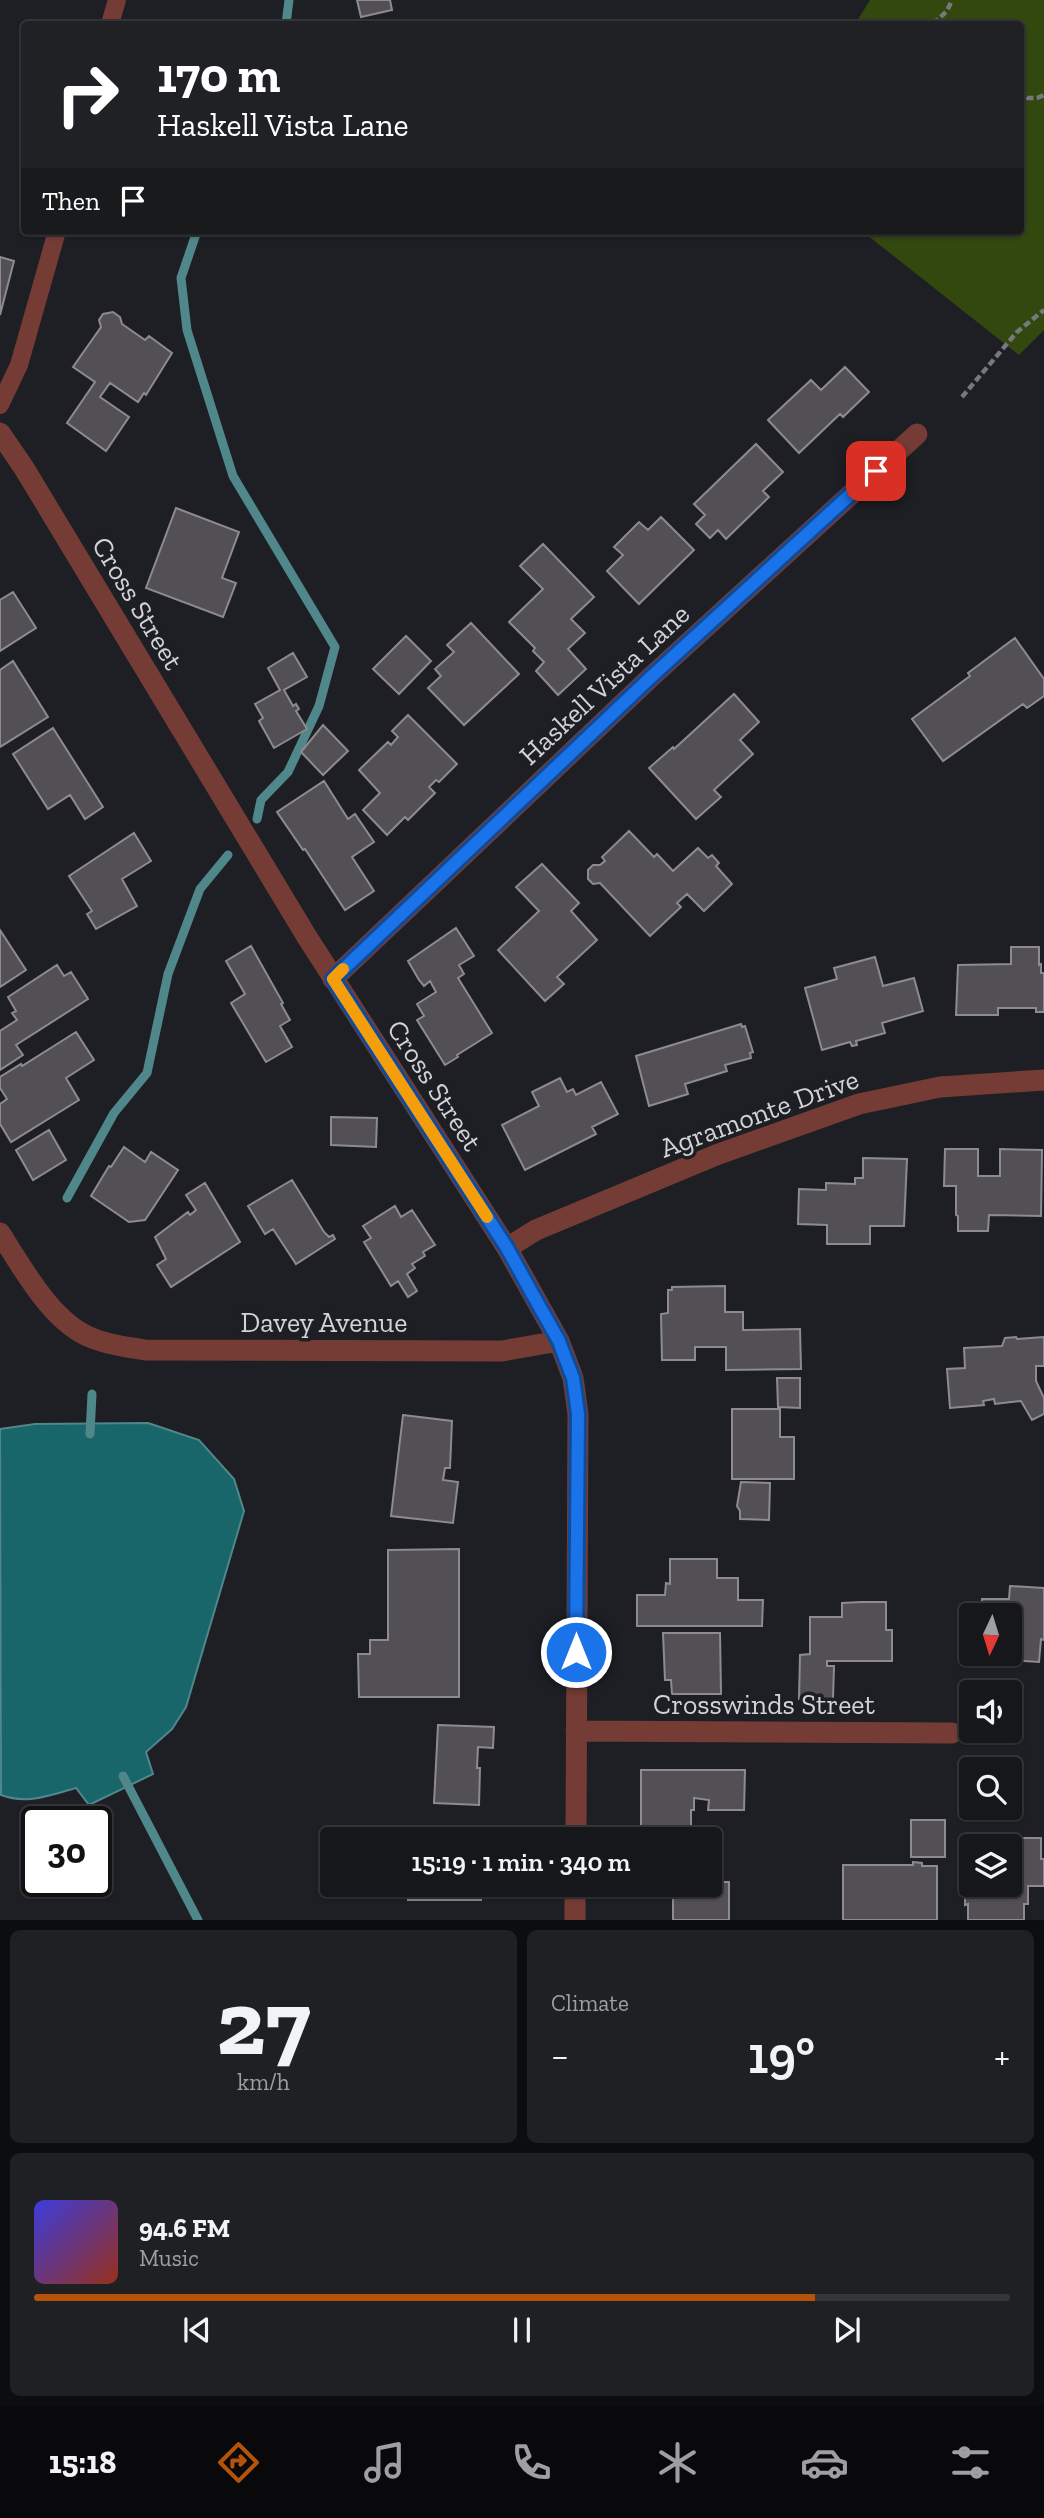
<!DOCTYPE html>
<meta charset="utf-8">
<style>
body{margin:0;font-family:"Zilla Slab",serif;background:#1f2024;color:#f1f3f6;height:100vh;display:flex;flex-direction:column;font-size:26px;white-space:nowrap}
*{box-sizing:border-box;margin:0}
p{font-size:23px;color:#9e9fa3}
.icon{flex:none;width:38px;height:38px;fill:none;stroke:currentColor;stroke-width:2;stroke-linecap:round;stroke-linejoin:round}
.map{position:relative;height:1920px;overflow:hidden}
.drawer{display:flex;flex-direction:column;gap:10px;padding:10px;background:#0c0d0f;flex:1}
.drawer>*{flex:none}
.top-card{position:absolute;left:21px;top:21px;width:1003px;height:214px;border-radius:7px;box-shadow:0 2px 5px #0004,0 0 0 2px #35363a;background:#202124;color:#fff;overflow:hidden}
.needle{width:46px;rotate:184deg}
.fabs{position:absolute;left:959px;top:1603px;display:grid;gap:14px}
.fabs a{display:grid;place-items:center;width:63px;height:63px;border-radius:7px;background:#16171b;box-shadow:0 2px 5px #0004,0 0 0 2px #35363a;font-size:35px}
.speed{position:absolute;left:21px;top:1806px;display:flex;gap:14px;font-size:35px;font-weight:700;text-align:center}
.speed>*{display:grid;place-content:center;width:91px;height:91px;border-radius:50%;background:#16171b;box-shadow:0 2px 5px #0004,0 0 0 2px #35363a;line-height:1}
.speed .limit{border:4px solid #111;border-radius:10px;background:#fff;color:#111}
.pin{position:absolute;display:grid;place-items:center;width:60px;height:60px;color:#fff;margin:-30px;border-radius:14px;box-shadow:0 4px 10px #0006}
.me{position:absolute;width:77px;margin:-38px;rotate:0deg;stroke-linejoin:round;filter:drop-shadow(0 0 5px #0008)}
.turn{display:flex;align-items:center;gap:24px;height:147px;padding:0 21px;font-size:32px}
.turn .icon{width:91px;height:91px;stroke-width:2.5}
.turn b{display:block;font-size:49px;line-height:60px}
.then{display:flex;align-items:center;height:66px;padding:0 21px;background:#0003;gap:14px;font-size:26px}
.big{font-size:52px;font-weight:600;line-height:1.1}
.drawer .tile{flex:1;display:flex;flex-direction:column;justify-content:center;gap:10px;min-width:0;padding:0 24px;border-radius:10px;background:#1f2024}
.drawer .dial{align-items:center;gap:0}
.dial b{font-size:91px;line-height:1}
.song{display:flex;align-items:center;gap:21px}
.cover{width:84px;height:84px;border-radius:10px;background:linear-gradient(135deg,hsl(240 70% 55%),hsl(10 70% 35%))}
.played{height:7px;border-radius:4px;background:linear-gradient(90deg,#b45309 80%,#35363a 80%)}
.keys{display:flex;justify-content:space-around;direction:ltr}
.heat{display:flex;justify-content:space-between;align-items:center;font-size:38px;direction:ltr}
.drawer .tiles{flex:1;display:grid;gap:10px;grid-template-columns:1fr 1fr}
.tile:last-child{grid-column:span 2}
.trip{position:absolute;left:320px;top:1827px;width:402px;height:70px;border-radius:7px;background:#16171b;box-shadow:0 2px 5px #0004,0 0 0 2px #35363a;font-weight:600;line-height:70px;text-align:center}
.dock{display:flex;height:112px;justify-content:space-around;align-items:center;background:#09090b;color:#9e9fa3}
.dock .icon{width:49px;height:49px}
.dock .active{color:#b45309}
.dock b{font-size:32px;color:#f1f3f6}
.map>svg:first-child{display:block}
</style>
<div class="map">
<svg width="1044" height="1920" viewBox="0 0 1044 1920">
<rect width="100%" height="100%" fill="#1d1f24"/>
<!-- green -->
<path fill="#32480f" d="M870 0H1044V330L1019 355 862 231H1020V24H855Z"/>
<!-- water -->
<path fill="#19666a" stroke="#50878a" stroke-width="2" d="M148 1423 199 1440 234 1479 244 1511 186 1707 172 1729 146 1752 153 1774 89 1805 76 1788C50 1795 27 1805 1 1795L0 1429 35 1424Z"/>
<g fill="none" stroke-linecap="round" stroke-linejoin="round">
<!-- stream -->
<path stroke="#50878a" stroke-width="9" d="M286 24 289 0
M197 231 181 278 187 330 233 476 335 647 319 706 288 772 261 800 257 819
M67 1198 114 1113 147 1073 168 974 200 889 228 855
M90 1434 92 1394
M123 1776 198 1920"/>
</g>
<!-- building -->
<path fill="#524f55" stroke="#8d8b90" stroke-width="2" fill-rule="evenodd" d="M357 0H390L392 10 361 17Z
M0 257 14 261 0 315Z
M113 312 120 317 122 324 145 340 149 336 172 353 146 395 144 393 138 402 110 383 100 397 129 417 106 451 67 423 95 382 73 367 101 327 99 320 103 314Z
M845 367 869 392 843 417 840 414 799 453 768 420 811 380 821 390Z
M756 444 783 472 763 491 769 497 726 539 718 530 710 538 696 524 705 515 694 504Z
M176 508 239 532 222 578 236 583 223 617 146 588Z
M661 517 694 550 639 604 607 571 623 555 614 547 639 522 648 530Z
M543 544 594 597 571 619 585 633 568 649 586 669 558 695 536 671 544 662 533 651 535 648 509 622 543 589 520 566Z
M13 592 36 628 0 651V600Z
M471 623 519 674 464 725 428 688 441 676 435 669 454 652 447 645Z
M406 636 431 661 399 694 373 669Z
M1015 638 1044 679V696L1027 708 1023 704 943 761 912 719 970 676 968 673Z
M293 653 307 677 284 690 293 706 296 704 299 709 296 711 307 729 274 748 259 721 263 718 255 704 280 690 268 668Z
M13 661 48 717 0 747V670Z
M734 694 759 722 740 740 753 754 714 790 721 797 696 819 649 768 673 747 674 749Z
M408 715 457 764 439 782 436 780 429 787 435 793 408 820 405 817 387 835 363 810 380 793 359 770 388 742 391 745 398 737 392 731Z
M323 725 348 751 323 775 301 752Z
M53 728 103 807 85 819 70 795 48 809 13 754Z
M324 781 348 819 355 814 374 842 352 857 374 891 345 910 305 849 303 850 277 812Z
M629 831 654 857 657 854 673 871 698 848 708 858 712 855 719 863 716 866 732 884 704 911 687 894 677 903 681 907 650 936 600 883 593 884 588 879V870L593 865H600L605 861 602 857Z
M134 833 151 861 122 879 137 906 96 929 87 914 92 911 69 876Z
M542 864 579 903 571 911 597 940 557 977 564 984 545 1001 498 950 539 911 516 887Z
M456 928 474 956 459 965 464 974 458 978 492 1033 457 1055 458 1057 445 1065 417 1020 424 1016 417 1004 436 992 430 981 424 986 419 980 408 961Z
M0 930 26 970 0 987Z
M251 946 283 1003 281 1004 290 1020 280 1026 292 1047 266 1062 231 1003 245 994 226 961Z
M1011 947H1039V965L1041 964V973H1044V1012H1036V1008H998V1015H956L958 965 1011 964Z
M875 957 883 986 914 978 923 1011 882 1023 885 1033 856 1041 857 1045 852 1046 850 1042 822 1050 805 988 837 979 834 968Z
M57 965 64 976 71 972 88 999 16 1045 23 1055 0 1070V1031L17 1020 12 1013 16 1011 8 997Z
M741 1024 742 1027 745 1026 753 1052 750 1053 751 1058 725 1065 727 1071 685 1084 688 1094 649 1106 636 1056Z
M76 1032 94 1060 66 1078 79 1100 11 1142 0 1124V1104L7 1099 0 1088V1077L21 1064 22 1066Z
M560 1078 567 1092 573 1089 576 1095 601 1082 618 1114 592 1127 596 1134 525 1170 502 1125 539 1106 532 1092Z
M331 1117 377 1118 376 1147 331 1145Z
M49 1130 66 1160 33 1180 16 1150Z
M124 1147 145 1162 151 1152 178 1170 145 1220 129 1222 91 1196 109 1166 111 1167Z
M945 1149H978V1176H1000V1149L1042 1150 1041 1216 989 1215 988 1231H958V1216L956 1215V1186H944Z
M863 1158 907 1159 904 1226H870V1244H827V1225L798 1224 799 1189 826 1190V1183L855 1184V1178H863Z
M292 1180 324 1232 329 1237 333 1235 335 1239 296 1264 273 1229 265 1234 248 1206Z
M205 1183 240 1242 171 1287 157 1265 166 1259 155 1237 188 1212 190 1215 196 1210 186 1195Z
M395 1206 401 1217 412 1210 435 1245 423 1252 425 1256 412 1264 415 1268 407 1274 417 1291 408 1297 398 1281 391 1286 364 1242 371 1238 363 1226Z
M725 1286V1312H743V1330L800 1329 801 1369 726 1370V1347H695V1360H662L661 1314 668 1313V1290H672V1287Z
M1016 1337 1017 1339 1044 1337V1366H1036V1381L1044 1398V1414L1032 1420 1021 1401 995 1404 994 1399 983 1401 984 1405 950 1408 947 1369 965 1368 964 1348 1002 1346 1005 1338Z
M777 1378H800V1408L778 1407Z
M732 1409H780V1437H794V1479H732Z
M403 1415 452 1421 450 1468H445L443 1480 458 1482 453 1523 391 1516Z
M741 1482 770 1483 769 1520 740 1519V1511L737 1506Z
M459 1549V1697H359L358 1654H370V1640H388V1550Z
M670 1559H717V1578H738V1600H763L762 1626H637V1595H665L666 1583 670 1584Z
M1010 1586 1044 1588V1640L1041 1639 1039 1662 958 1657 961 1616H971V1654H1010V1615H981L982 1599H1009Z
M861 1602H886V1630H892V1661H827V1666H834L833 1699H799L800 1655 810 1654V1617H842V1603Z
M663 1633H720L721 1694H672L671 1680H665Z
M438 1725 494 1727 493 1748 478 1747 477 1768H480L479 1805 434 1803Z
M641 1770H745L744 1810H708L709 1800 694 1798V1810H691V1837L706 1839H641Z
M911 1820H945V1857H911Z
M481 1835V1839H408V1836Z
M965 1838H1041V1859H1044V1886H1028V1904H1024V1920H968V1904L965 1905ZM971 1846H1010V1885H971Z
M913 1862 922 1863V1866H937V1920H843V1865H913Z
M710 1882H729V1920H673V1885H710Z
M408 1885H481V1900H408Z"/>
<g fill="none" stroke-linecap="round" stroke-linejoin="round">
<!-- path -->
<path stroke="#76787c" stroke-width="4.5" stroke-dasharray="7 3.5" stroke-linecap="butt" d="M933 24 947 11 952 0
M1020 89 1028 98H1037L1044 95
M962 397 1017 332 1044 310"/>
<!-- lane -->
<path stroke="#743c34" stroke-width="18" d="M110 24 117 0
M0 405 19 365 57 231"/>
<!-- street -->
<path stroke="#743c34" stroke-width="21" d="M0 433 24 468 307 937 507 1248 559 1341 573 1378 578 1414 576 1839
M333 979 651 677 917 434
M0 1233C22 1267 52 1323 92 1338 108 1345 127 1347 145 1350L502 1351 559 1341
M507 1248 536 1230 716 1155 859 1104 940 1087 1044 1080
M576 1731 952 1733
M575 1920V1885"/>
</g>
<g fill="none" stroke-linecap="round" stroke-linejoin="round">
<defs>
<path id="route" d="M576 1652 578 1414 573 1378 566 1360 559 1341 533 1295 507 1248 333 979 651 677 876 471"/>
</defs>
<!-- route casing -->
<use href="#route" stroke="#114b97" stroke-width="18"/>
<!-- route -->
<use href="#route" stroke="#1a73e8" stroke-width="12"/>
<!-- slow -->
<path stroke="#f59e0b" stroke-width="12" d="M343 969 333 979 487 1217"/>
</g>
<g text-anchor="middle" stroke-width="7" stroke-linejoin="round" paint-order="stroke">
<!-- street labels -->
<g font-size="28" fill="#d2d3d6" stroke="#1d1f24">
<text transform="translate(138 603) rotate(59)" y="10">Cross Street</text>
<text transform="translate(604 684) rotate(-43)" y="10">Haskell Vista Lane</text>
<text transform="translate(435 1085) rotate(57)" y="10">Cross Street</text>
<text transform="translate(759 1113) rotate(-20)" y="10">Agramonte Drive</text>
<text x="324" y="1332">Davey Avenue</text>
<text x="764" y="1714">Crosswinds Street</text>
</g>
</g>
</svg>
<div class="fabs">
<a><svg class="needle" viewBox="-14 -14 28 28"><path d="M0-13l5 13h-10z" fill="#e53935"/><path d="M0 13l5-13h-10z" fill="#9e9fa3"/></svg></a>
<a><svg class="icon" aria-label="sound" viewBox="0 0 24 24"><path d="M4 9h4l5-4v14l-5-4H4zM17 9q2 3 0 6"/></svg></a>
<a><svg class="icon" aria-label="search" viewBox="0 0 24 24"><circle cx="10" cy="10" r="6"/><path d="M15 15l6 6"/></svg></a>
<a><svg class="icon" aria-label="layers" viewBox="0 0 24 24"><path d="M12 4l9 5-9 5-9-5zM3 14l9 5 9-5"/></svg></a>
</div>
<div class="speed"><div class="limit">30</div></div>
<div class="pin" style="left:876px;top:471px;background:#d93025"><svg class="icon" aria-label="arrive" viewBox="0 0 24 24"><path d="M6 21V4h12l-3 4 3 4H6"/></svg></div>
<svg class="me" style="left:576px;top:1652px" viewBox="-20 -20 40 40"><circle r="17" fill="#1a73e8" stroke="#fff" stroke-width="3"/><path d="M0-11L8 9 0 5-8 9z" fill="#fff"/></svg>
<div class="trip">15:19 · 1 min · 340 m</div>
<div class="top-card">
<div class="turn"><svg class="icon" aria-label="right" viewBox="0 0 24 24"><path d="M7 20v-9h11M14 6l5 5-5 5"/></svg><div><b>170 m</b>Haskell Vista Lane</div></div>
<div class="then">Then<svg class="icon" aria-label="arrive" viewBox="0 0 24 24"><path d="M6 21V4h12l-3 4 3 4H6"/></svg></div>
</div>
</div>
<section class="drawer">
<div class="tiles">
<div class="tile dial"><b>27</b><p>km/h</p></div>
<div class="tile"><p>Climate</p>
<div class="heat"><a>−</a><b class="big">19°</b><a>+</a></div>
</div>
<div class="tile">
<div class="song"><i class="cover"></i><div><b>94.6 FM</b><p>Music</p></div></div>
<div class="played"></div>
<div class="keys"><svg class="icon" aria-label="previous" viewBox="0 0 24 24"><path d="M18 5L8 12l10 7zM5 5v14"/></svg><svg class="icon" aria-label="pause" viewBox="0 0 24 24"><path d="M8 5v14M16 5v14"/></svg><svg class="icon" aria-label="next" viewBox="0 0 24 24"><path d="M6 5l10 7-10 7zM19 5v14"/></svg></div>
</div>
</div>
</section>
<nav class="dock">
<b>15:18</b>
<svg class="icon active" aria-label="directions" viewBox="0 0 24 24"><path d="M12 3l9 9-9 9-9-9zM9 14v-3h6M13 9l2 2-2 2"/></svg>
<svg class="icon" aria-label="music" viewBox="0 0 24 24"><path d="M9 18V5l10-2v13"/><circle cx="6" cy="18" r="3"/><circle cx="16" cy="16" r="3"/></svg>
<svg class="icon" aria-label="phone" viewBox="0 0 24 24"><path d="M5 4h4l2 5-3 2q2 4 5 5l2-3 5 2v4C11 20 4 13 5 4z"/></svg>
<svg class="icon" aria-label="climate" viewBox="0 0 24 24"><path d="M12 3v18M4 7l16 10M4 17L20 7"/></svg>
<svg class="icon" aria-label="car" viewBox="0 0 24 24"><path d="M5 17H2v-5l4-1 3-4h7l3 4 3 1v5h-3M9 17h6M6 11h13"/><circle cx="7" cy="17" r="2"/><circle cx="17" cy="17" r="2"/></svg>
<svg class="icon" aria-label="filters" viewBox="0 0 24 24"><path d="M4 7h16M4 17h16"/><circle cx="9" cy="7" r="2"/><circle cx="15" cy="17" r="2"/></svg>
</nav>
